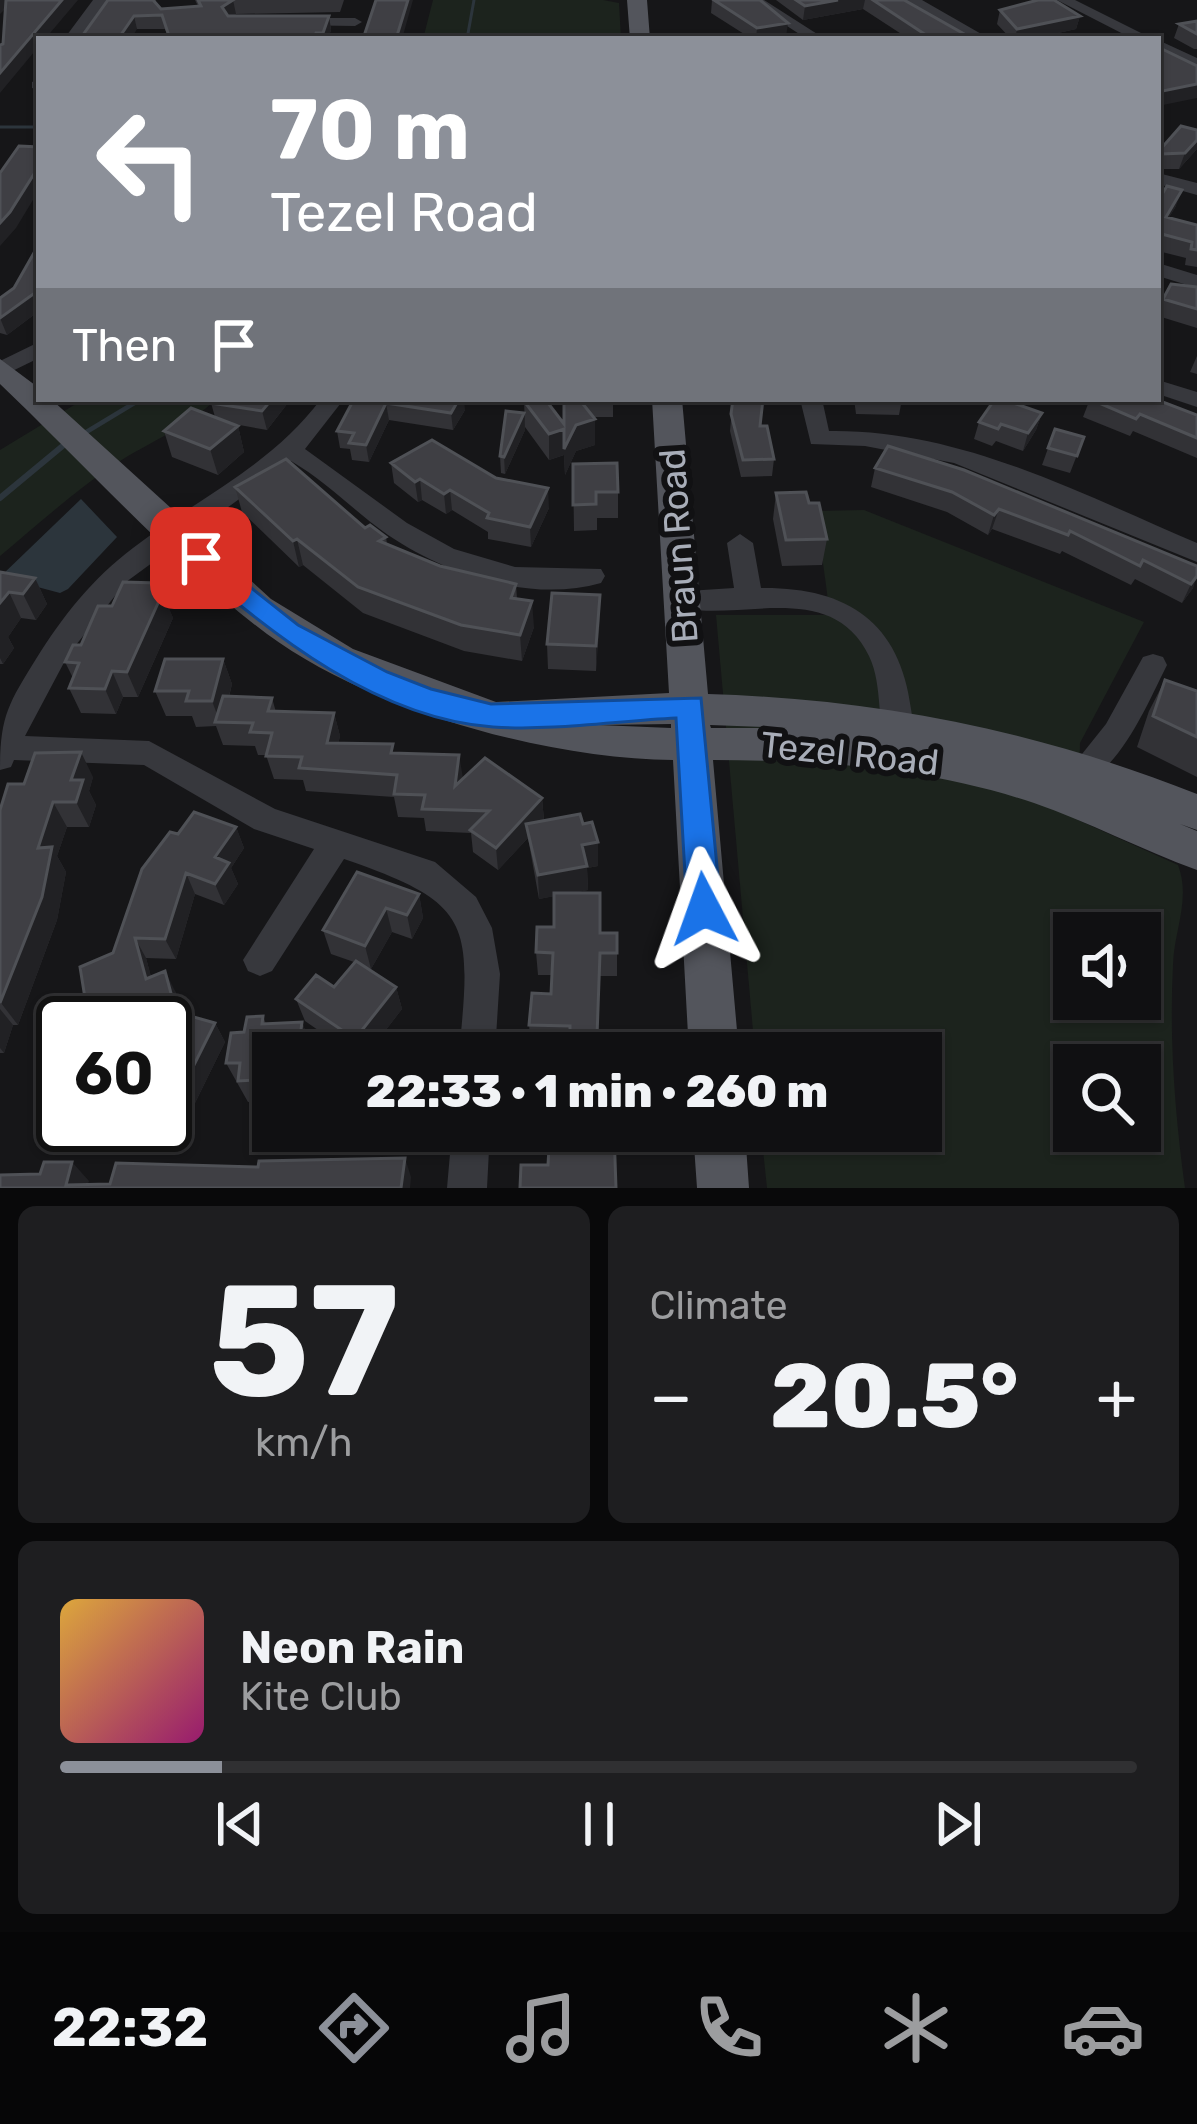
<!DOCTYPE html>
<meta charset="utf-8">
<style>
body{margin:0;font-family:Rubik,sans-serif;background:#1e1e20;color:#f1f3f6;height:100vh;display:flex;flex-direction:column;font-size:45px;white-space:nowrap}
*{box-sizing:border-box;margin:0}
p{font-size:39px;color:#9c9d9f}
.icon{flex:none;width:66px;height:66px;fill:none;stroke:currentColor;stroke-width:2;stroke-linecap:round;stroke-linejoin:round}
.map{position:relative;height:1188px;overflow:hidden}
.panel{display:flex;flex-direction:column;gap:18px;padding:18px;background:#09090a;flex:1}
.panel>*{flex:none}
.banner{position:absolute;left:36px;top:36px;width:1125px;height:366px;border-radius:0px;box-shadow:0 3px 9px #0004,0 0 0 3px #303032;background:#8c9099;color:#fff;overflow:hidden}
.buttons{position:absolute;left:1053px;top:912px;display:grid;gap:24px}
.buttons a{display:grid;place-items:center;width:108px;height:108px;border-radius:0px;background:#101012;box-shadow:0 3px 9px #0004,0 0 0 3px #303032;font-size:60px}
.speed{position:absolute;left:36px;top:996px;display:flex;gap:24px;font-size:60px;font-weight:700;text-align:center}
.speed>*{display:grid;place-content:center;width:156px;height:156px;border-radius:50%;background:#101012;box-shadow:0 3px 9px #0004,0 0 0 3px #303032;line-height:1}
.speed .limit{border:6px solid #111;border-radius:18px;background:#fff;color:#111}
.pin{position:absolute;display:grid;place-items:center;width:102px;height:102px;color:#fff;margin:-51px;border-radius:24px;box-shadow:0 6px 18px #0006}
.me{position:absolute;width:132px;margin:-66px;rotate:356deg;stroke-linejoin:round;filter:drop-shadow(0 0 9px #0008)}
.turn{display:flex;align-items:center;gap:42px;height:252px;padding:0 36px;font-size:54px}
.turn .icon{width:156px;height:156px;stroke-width:2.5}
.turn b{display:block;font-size:84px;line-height:102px}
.then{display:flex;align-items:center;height:114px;padding:0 36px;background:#0003;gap:24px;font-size:45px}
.big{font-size:90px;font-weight:800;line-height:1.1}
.panel .tile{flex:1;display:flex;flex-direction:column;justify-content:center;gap:18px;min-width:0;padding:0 42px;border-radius:18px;background:#1e1e20}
.panel .dial{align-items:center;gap:0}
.dial b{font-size:156px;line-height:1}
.song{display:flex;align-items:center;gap:36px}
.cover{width:144px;height:144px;border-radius:18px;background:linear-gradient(135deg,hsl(40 70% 55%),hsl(320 70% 35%))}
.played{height:12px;border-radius:6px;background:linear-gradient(90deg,#8c9099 15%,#303032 15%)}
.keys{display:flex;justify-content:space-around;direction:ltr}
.heat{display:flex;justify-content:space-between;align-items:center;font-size:66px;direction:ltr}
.panel .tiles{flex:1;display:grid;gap:18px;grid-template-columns:1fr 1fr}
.tile:last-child{grid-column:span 2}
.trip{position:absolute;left:252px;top:1032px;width:690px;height:120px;border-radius:0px;background:#101012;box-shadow:0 3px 9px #0004,0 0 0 3px #303032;font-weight:800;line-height:120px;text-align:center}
.tabs{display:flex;height:192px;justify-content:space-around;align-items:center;background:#060607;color:#9c9d9f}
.tabs .icon{width:84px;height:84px}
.tabs .current{color:#8c9099}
.tabs b{font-size:54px;color:#f1f3f6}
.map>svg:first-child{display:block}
</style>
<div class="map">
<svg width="1197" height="1188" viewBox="0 0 1197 1188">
<rect width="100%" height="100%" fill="#161618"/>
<!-- green -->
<path fill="#1c231d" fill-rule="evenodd" d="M433 0H603L619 3 621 39H423Z
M84 399H216C189 425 161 437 128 456 82 484 41 522 0 556V450Z
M864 510 1144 622 1080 743 1078 820 1178 865C1191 899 1174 930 1173 965 1169 1038 1175 1115 1185 1188H767L761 1131H921V1053H755L716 615H830L816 511ZM1074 933H1140V999H1074ZM1074 1065H1140V1131H1074Z"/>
<!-- water -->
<path fill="#2c353c" d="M81 499 117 537 68 589 60 593 0 577Z"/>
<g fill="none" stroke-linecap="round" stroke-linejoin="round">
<!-- stream-far2 -->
<path stroke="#2c353c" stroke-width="3" d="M467 39 474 0
M0 127H39"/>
<!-- stream-far1 -->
<path stroke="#2c353c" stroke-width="4.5" d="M83 434 141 399
M61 447 66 443"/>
<!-- stream -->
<path stroke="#2c353c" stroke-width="6" d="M0 498 65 444"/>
<!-- minor -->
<path fill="#37383d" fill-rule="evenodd" d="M93 0H107L80 39H64Z
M747 0H764L825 39H807Z
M904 0H922L990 39H971Z
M1057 0H1075L1153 39H1133Z
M293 18H355L362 22 355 26 288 25 286 22Z
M1158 40 1197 58V69L1158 51Z
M39 79V90L32 88V82Z
M1158 173 1197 183V195L1158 184Z
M1158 263 1197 275V288L1158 276Z
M39 342V358L0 377V361Z
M1158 380 1197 392V407L1158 394Z
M321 399H344L305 449 407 523 454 549 515 567 601 569 605 576 601 583C531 603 447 575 388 535 355 512 327 482 291 461L126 582 68 655 25 736 149 741 275 809 435 862 476 897 492 928 500 974 495 1053H459C472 922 472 903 344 859L272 971 260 976 248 971 243 960 314 849 254 829 144 765 14 760 11 767 0 770C0 717 8 704 36 659 62 617 93 578 133 548 198 498 271 466 321 399Z
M800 399H822L829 431C960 429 1079 493 1197 543V562L954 463 865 446 811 444Z
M740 534 753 543 761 588C846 587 900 621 911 709 913 725 919 742 912 756L901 759 890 756C875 726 884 687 869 656 830 576 735 625 672 606L668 599 672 592 734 588 727 543Z
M1153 654 1163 657 1167 665C1152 694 1112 791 1074 778L1070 769 1106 724 1143 657Z
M452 1131H490L487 1188H447Z"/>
<!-- major -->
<path fill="#53555c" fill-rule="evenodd" d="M627 0H647L650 39H630Z
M0 359 39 388V399H51L271 599 353 649 496 702 669 693 652 399H682L708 694C879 699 1038 731 1197 794V830L1180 824 1197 831V870C1142 850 1089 822 1034 803 929 768 823 760 713 760L739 1053H689L673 760C546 759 370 710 267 634 177 567 83 463 0 384ZM671 724V728L599 725ZM710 725 787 728H711Z
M693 1131H745L749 1188H697Z"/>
</g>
<!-- wall -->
<path fill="#323236" d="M108 0H156L155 2 161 9 198 6 195 0H344L340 12 236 14 233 16H329L331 30 328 39H169L165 29H137Z
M712 0H760L786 37 752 39 711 13Z
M776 0H904L973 39H909L863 9 803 20Z
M1000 10 1080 16 1076 29 1031 39H1011L997 24Z
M1197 21V49H1194L1174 38 1179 24Z
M1197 130V149L1179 169H1159L1158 152Z
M1158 201 1176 206 1169 217 1197 225V267L1185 265 1186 258 1158 251Z
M39 244V311L7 335 0 333V298L14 288Z
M1197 287V328L1158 316 1163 299Z
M1197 356V374L1190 372Z
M213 399H291L267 430 234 424 238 426 244 452 218 475 172 457 164 431 215 417 211 403Z
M354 399 465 410 453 430 389 420 369 462 352 460 350 449 340 448 337 431Z
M564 399H613V417H593L595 445 576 451 565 475 564 455 549 460 525 427 524 401 564 424Z
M733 399 760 426 774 459 772 476 741 477 730 431Z
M854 399H902L899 415 856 414Z
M1050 399H1074L1069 405Z
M1090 399 1197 415V458L1133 431 1130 436 1083 417Z
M524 413 525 430 505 474 501 473 500 456Z
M1042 413 1036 430 1023 451 996 441 992 446 974 439 979 422Z
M1055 429 1084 437 1070 473 1042 465Z
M391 463 549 508 531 547 488 539V532L452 510 446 514 422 500 418 502 394 483Z
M573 464 618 492V518H597V530L574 531Z
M875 468 1197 566 1193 588 1182 603 1135 579 1131 585 1062 551 1060 554 992 529 988 535 947 512 871 487Z
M235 487 365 528 386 537 387 544 440 566 516 584 517 599 534 627 522 661 464 651 363 613 303 565 299 567 242 512Z
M776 493 827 539 822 565 782 566 773 519Z
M0 572 35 578 47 604 36 620 21 618 8 637 14 648 3 664H0Z
M157 583 173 618 138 697H123L116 714 81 713 69 688 73 678 65 662 112 606Z
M600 595 596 671 548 669 547 644Z
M223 659 232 684 229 697 272 698 276 712 334 713 340 736 338 744 394 753 462 779 542 798 544 820 598 866 587 868 588 890 570 893 600 933H617V976H600L570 1048 531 1047 529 1025 551 994 552 975H538L536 952 554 927V896L539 899 528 838 498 870 473 852 471 833 426 831 424 818 398 817 394 797 306 791 303 780 274 779 266 755H258L255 746 223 745 216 726 196 727 192 716H166L155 691Z
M1165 680 1197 691V777L1137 747 1149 711Z
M93 777 89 791 96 805 89 827H67L57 856 66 872 57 920 18 1025H13L4 1053H0V810Z
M236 827 244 848 231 868 238 884 224 905 195 894 176 959 146 958 151 977 175 991 182 1013 215 1023 225 1042 194 1105 165 1097V1023L113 953 178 834Z
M419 894 423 918 412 939 392 932 371 969 364 966 396 987 402 1009 368 1053H351L305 1021 296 999 334 987 354 962 331 954 323 930Z
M263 1016 266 1024 302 1022 310 1044 273 1053V1100L248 1102 226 1063 244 1032Z"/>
<!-- shaded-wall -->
<path fill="#212124" d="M0 0H11L12 2 0 14Z
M62 0H78L45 39H39V46L0 93V73Z
M233 0 236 14 225 21 222 7Z
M408 0H413L402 39H396Z
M838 0H865L863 9 803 20 805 6Z
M134 16 137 29 131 39H118Z
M329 16 331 30 328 39H324L323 33Z
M1080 16 1076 29 1031 39H1015L1017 29Z
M788 23 786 37 756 39 757 28Z
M1197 84V98L1158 106 1160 92Z
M1197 140V149L1179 169 1185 153Z
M39 166V190L16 228 0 246V223Z
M1182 190 1176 206 1160 233 1166 217Z
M39 290V311L7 335 0 318Z
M272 399H291L267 430 262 411Z
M459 399H464L465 410 453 430 451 413Z
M386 403 389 420 369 462 366 445Z
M524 413 525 430 505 474 504 457Z
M1042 413 1036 430 1023 451 1028 433Z
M595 419V445L576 451 565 475 564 455 549 460V434Z
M238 426 244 452 218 475 210 449Z
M420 479 422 500 418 502 415 482Z
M548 488 549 508 531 547 530 527Z
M450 490 452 510 446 514 444 494Z
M999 509 992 529 988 535 994 515Z
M297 539 303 565 299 567 293 541Z
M1197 576 1193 588 1182 603 1191 584Z
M35 578 47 604 36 620 23 594Z
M157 583 162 595 163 592 173 618 138 697 127 672Z
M9 592 21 618 8 637 14 648 3 664 0 658V603Z
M600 595V620L596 671V646Z
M532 601 534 627 522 661 520 635Z
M223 659 232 684 222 722H220L212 701Z
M112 671 123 697 116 714 105 689Z
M334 713 340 736 333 766 327 743Z
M81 752 93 777 89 791 96 805 89 827 76 802 71 780Z
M459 755 463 778 455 786Z
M542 798 544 821 526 824 528 838 498 870 496 848Z
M53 802 67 827 57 856 66 872 57 920 18 1025 1 1003 38 848Z
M236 827 244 848 231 868 238 884 224 905 215 884V857Z
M598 842V866L587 868 588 890 539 899 538 875 582 845Z
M186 873 195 894 176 959 165 939Z
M419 894 423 918 412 939 407 915Z
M386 908 392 932 371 969 365 946Z
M135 938 146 958 157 998 146 979Z
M165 971 175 991 187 1031 176 1012Z
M396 987 402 1009 368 1053H360L355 1039Z
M167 1004 165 1023H123Z
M0 1009 13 1025 4 1053 0 1048Z
M302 1022 310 1044 309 1053H298Z
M215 1023 225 1042 194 1105 183 1087Z
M405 1158 411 1177 410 1188H401Z
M72 1162 89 1181 87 1188 66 1185Z"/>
<!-- building -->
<path fill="#3f3f44" stroke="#4f5156" stroke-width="3" d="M6 0H62L0 73V45L3 44Z
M108 0H153L161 9 201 6 198 0H233L222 7 228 16H329L323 33H316L314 39H170L162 15 134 16 118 39H80Z
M376 0H408L396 39H363Z
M714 0H760L788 23 757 28Z
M796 0H838L805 6Z
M873 0H904L973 39H932Z
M1038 0H1054L1080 16 1017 29 1000 10Z
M1197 21V34L1179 24Z
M683 36 705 37 706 39H684Z
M1160 48 1197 66V84L1158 92V49Z
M1181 126 1197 130V140L1185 153 1161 154 1158 180V152Z
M19 146 39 147V166L10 212 0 223V173Z
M1167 186 1182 190 1166 217 1197 225V250L1191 249 1192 242 1158 233V201Z
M39 244V290L0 318V298L14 288Z
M1171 284 1197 287V309L1163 299Z
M213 399H272L262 411 211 403Z
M354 399H459L451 413 386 403 366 445 349 443 354 433 337 431Z
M531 399H545L564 424V399H579L595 419 576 425 564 449V429L549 434 524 401Z
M733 399H763L760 426H767L774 459 743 460 731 414Z
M995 399H1002L1042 413 1028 433 1001 424 998 429 979 422Z
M1090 399H1155L1197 415V438L1140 414 1136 419Z
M191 408 238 426 210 449 164 431Z
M506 411 524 413 504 457 500 456Z
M1055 429 1084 437 1077 456 1048 448Z
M432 440 496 478 548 488 530 527 487 518 489 513 450 490 444 494 420 479 415 482 391 463Z
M888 446 964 470 1197 566V576L1191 584 1143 560 1140 566 1070 531 1068 535 999 509 994 515 952 492 875 468Z
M286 459 365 528 370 525 386 537 379 541 440 566 516 584 511 598 532 601 520 635 461 625 358 587 297 539 293 541 235 487Z
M617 463 618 492H596V504L573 505V464Z
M806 492 809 503H819L827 539 786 540 776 493Z
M0 572 35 578 23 594 9 592 0 603Z
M123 582 157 583 154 591 163 592 127 672 112 671 105 689 69 688 79 663 65 662 73 645H81L98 606H112Z
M552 593 600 595 596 646 547 644Z
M165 659H223L212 701H186L189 691H155Z
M1165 680 1197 691V737L1153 716Z
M223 696 272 698 268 711 334 713 327 743 393 744 391 753 459 755 455 786 485 758 542 798 496 848 470 830 489 811 422 809 425 795 394 794 397 775 299 768 302 757 266 756 272 733 250 732 253 723 215 722Z
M81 752 71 780H83L76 802H53L38 848 52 847 42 897 0 1003V810L8 784H24L35 753Z
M194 812 236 827 215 857 229 863 215 884 186 873 165 939 135 938 146 979 165 971 176 1012 215 1023 183 1087 165 1082V1023H157L167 1004 123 1023H89L80 967 113 953 142 869 170 832 178 834Z
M580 814 583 824 592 822 598 842 582 845 587 866 538 875 526 824Z
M357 872 419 894 407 915 386 908 365 946 323 930Z
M554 893H600V933H617V953H600L597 1036H621V1053H570V1026L529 1025 532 993 551 994 553 953 536 952 537 927H554Z
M356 961 396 987 355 1039 296 999 316 975 334 987Z
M263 1016 262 1024 302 1022 298 1053H273V1079L238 1081 240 1063H226L231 1033 244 1032 247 1017Z
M550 1131H614L616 1188H520L521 1165H548Z
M405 1158 401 1188H0V1175L40 1174 44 1162H72L66 1185 110 1184 116 1163 258 1167 259 1161Z"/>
<!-- route -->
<path fill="#1a73e8" stroke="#114b97" stroke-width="3" d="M201 548 298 625 387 672 431 689 491 704 701 698 721 909 716 920 704 925 692 920 687 909 676 718C616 721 552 731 493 727 379 719 273 636 191 564V551Z"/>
<g text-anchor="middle" stroke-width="12" stroke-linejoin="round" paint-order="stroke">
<!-- street labels -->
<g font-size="36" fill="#a8adb8" stroke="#111113">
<text transform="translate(678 546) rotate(-94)" y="13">Braun Road</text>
<text transform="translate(850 753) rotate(6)" y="13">Tezel Road</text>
</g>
</g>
</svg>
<div class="buttons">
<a><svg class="icon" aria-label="sound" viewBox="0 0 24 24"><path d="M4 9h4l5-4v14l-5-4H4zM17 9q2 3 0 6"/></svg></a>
<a><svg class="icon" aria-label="search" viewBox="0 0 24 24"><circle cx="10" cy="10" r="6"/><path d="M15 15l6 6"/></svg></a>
</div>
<div class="speed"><div class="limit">60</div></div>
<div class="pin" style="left:201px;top:558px;background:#d93025"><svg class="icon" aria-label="arrive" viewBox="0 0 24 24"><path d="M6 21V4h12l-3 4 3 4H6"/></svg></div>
<svg class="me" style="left:704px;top:909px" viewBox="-20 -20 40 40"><path d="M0-17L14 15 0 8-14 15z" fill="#1a73e8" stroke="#fff" stroke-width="4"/></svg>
<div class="trip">22:33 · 1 min · 260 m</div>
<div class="banner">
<div class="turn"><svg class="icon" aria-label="left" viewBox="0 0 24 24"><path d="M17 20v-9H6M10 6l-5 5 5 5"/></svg><div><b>70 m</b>Tezel Road</div></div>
<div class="then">Then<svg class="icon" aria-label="arrive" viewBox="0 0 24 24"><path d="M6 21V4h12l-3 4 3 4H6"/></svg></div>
</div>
</div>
<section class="panel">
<div class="tiles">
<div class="tile dial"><b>57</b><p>km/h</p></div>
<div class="tile"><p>Climate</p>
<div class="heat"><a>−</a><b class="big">20.5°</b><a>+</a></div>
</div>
<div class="tile">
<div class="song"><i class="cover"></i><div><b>Neon Rain</b><p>Kite Club</p></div></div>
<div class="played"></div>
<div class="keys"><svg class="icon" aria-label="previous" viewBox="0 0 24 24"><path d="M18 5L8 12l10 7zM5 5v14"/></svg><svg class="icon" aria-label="pause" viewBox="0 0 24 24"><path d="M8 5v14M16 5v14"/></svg><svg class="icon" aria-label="next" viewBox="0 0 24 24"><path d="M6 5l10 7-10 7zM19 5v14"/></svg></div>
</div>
</div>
</section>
<nav class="tabs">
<b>22:32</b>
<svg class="icon current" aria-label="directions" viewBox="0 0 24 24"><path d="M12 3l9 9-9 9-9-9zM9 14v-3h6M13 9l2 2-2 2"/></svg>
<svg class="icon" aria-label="music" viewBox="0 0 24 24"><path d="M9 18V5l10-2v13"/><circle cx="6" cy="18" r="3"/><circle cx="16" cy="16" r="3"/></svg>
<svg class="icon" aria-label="phone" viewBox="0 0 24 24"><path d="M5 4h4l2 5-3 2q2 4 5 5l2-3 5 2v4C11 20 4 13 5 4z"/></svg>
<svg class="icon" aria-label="climate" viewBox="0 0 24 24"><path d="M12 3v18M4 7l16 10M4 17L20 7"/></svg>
<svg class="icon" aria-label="car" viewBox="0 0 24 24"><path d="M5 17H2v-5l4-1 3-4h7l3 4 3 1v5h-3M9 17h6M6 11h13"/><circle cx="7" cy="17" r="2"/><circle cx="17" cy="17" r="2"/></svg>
</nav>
